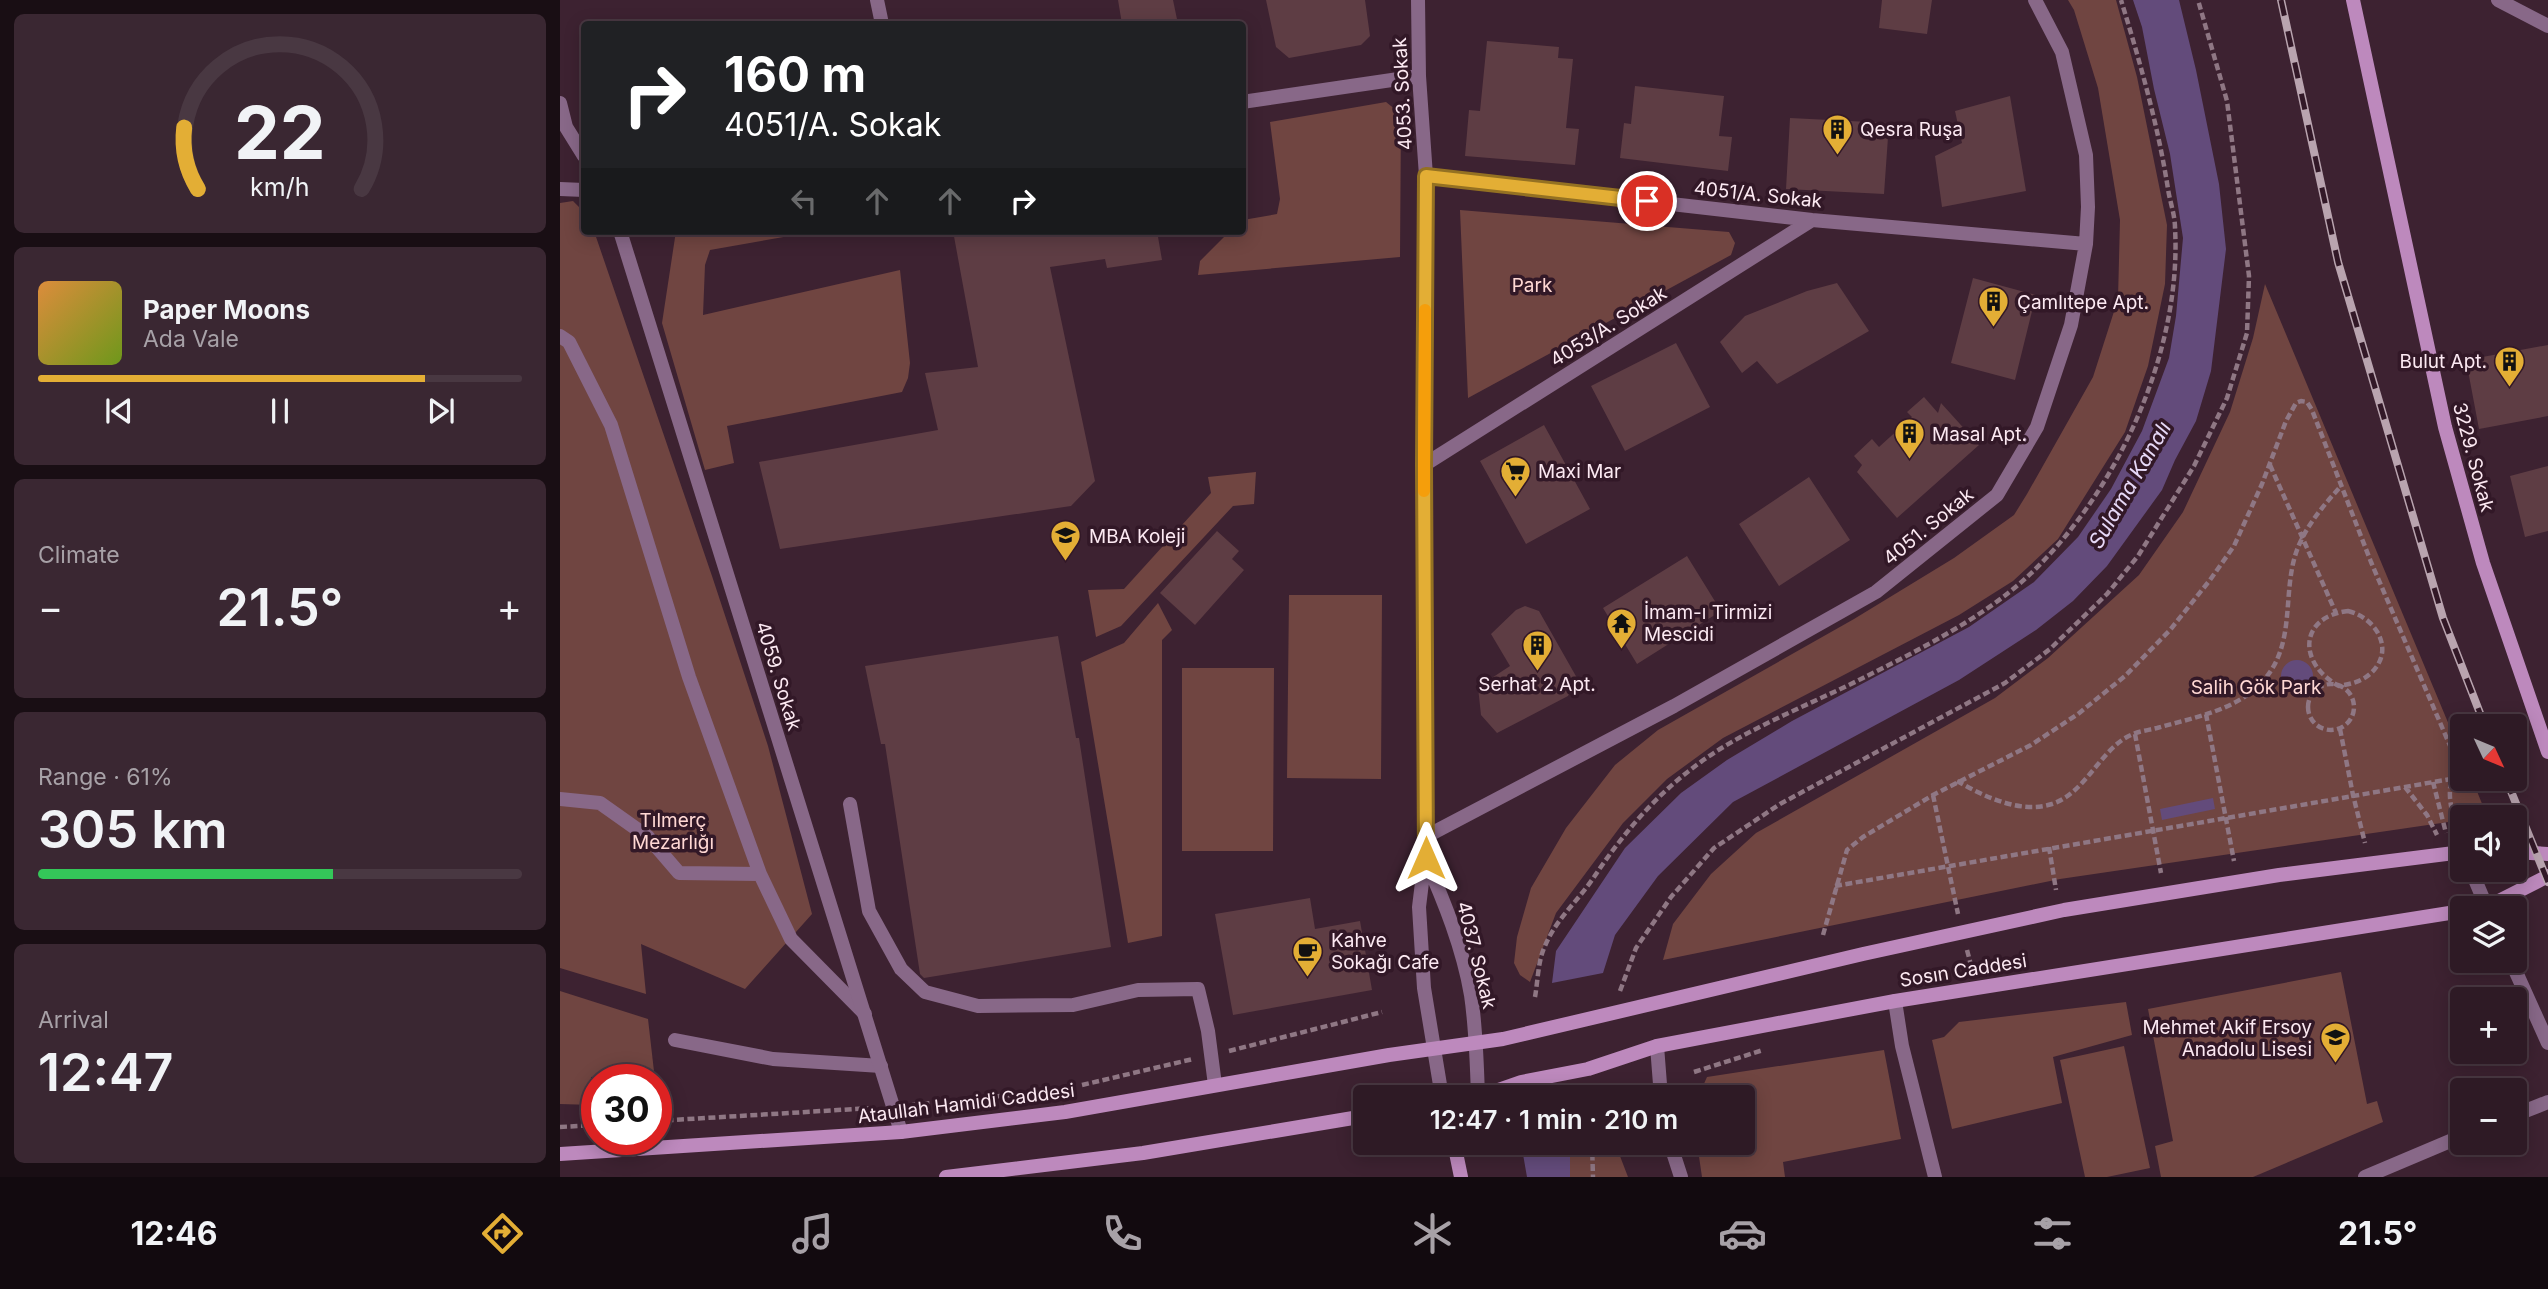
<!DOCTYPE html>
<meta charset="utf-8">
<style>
body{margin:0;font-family:Inter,sans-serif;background:#3a2732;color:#f1f3f6;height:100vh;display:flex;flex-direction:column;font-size:26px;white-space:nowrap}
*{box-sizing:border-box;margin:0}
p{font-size:23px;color:#a7a1a7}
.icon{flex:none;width:38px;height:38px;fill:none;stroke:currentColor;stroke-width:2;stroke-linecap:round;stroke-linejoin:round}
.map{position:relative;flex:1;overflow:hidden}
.drawer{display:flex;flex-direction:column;gap:14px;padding:14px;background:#190e14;width:560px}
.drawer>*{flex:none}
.guide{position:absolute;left:21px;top:21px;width:665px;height:214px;border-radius:7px;box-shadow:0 4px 18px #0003,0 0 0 2px #493842;background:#202124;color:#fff;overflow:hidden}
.needle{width:46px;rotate:134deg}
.buttons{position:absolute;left:1890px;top:714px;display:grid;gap:14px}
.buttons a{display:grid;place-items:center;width:77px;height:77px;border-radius:7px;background:#2e1a25;box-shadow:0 4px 18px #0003,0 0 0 2px #493842;font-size:35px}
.speed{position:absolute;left:21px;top:1064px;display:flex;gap:14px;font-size:35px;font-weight:700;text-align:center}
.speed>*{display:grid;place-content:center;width:91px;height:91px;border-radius:50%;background:#2e1a25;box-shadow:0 4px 18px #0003,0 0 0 2px #493842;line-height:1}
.speed .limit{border:10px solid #d22;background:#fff;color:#111}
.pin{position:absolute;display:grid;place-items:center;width:60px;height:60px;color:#fff;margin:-30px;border:4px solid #fff;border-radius:50%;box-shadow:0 2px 7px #0007}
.me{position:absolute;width:77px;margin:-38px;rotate:0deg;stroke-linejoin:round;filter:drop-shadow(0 0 5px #0008)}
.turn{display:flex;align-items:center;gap:24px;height:147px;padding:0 28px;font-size:32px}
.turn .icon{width:91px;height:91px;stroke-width:2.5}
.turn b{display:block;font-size:49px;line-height:60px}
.lanes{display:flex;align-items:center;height:66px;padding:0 28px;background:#0003;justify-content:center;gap:35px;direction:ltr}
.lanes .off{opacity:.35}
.big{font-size:52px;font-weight:600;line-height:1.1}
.drawer .tile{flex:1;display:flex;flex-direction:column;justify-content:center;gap:10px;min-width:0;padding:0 24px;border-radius:10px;background:#3a2732}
.drawer .dial{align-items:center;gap:0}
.dial svg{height:182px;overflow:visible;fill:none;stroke:#493842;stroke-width:7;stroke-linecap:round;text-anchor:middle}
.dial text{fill:#f1f3f6;stroke:none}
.song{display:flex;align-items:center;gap:21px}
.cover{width:84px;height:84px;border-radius:10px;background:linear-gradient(135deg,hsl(30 70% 55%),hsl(80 70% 35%))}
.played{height:7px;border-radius:4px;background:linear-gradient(90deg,#e3ae35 80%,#493842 80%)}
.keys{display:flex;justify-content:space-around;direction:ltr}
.heat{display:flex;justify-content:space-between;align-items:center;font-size:38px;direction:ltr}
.charge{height:10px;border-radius:5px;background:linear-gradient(90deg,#34c759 61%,#493842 0)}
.trip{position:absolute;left:793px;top:1085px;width:402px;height:70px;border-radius:7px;background:#2e1a25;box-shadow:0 4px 18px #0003,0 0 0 2px #493842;font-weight:600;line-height:70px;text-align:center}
.tab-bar{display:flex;height:112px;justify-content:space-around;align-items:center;background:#120a0f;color:#a7a1a7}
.tab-bar .icon{width:49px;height:49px}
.tab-bar .active{color:#e3ae35}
.tab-bar b{font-size:32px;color:#f1f3f6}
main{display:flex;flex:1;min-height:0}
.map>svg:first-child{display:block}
</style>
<main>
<section class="drawer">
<div class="tile dial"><svg viewBox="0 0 100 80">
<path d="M14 69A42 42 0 1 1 86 69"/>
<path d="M14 69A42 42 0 0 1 8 42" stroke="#e3ae35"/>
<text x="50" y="56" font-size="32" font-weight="700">22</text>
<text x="50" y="72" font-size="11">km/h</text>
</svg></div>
<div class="tile">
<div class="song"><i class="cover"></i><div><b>Paper Moons</b><p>Ada Vale</p></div></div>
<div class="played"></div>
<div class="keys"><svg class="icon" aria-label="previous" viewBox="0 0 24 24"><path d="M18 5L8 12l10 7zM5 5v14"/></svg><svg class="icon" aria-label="pause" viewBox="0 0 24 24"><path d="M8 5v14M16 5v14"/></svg><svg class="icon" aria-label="next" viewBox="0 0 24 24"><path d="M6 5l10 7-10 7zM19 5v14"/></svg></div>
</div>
<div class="tile"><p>Climate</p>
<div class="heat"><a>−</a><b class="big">21.5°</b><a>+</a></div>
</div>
<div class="tile"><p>Range · 61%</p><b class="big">305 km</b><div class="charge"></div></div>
<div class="tile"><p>Arrival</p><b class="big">12:47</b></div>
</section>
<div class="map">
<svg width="1988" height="1177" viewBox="0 0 1988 1177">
<rect width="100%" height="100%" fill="#3d2231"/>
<!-- green -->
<path fill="#704541" d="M1508 0H1556L1577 77 1607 225 1605 284 1588 366 1565 432 1498 539 1453 581 1399 615 1163 738 1107 779 1063 823 996 913 970 982 960 975 954 963 957 937 971 888 1006 828 1055 765 1098 730 1294 619 1394 558 1454 515 1467 494 1533 377 1558 299 1560 220 1538 88 1514 10Z
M826 102 841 114 840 257 638 275 640 261 670 231H682L683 220 717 214 720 199 710 122Z
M13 201 24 212V231H34L152 576 208 746 252 914 185 989 81 944 86 994 0 968V203Z
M900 210 1169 232 1175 243 1171 255 908 398Z
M116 231H258L150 250 145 265 143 315 340 270 350 363 348 378 342 392 167 426 174 463 145 470 102 323Z
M1705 284 1902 756V779H1912L1927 816 1902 817V820L1500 879 1103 960 1113 924 1151 874 1196 833 1435 698 1488 658 1579 575 1623 512 1670 412 1693 338Z
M696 472 694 504 673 506 561 626 536 637 528 590 564 589 651 493 648 477Z
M729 595H822L821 779 727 778Z
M598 603 612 630 602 640V936L568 943 521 662 564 643Z
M622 668H714L713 851H622Z
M1781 972 1807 1104 1817 1101 1823 1122 1693 1177H1601L1595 1146 1613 1141 1588 1009Z
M0 991 88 1019 95 1080H67L65 1074 31 1077 33 1105 0 1104Z
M1566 1002 1572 1035 1493 1057 1502 1103 1392 1129 1372 1040 1384 1037 1399 1022Z
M1564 1046 1590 1168 1547 1177H1525L1500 1060Z
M1324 1050 1341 1139 1223 1162 1225 1177H1142L1137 1143H1183V1097H1138L1147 1077Z
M1010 1143H1055L1068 1177H1010Z"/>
<!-- water -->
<path fill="#634b7b" d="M1573 0H1619L1636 70 1659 184 1666 249 1651 371 1636 421 1615 460 1602 490 1547 566 1513 601 1476 630 1399 680 1173 802 1098 876 1055 935 1043 973 992 983 996 951 1065 848 1121 793 1167 760 1232 721 1409 627 1474 582 1518 537 1551 489 1582 431 1609 358 1616 316 1623 238 1610 154 1594 89 1582 27Z
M1721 676a16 16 0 1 1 32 0a16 16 0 1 1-32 0Z
M1653 798 1655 809 1602 820 1600 809Z
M961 1143H1010V1177H967Z"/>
<!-- building -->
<path fill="#5e3d44" d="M558 0H613L618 24H562Z
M706 0H805L810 36 801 45 729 58 716 47Z
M1322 0H1372L1367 34 1319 28Z
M927 41 999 47 998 58 1013 59 1006 128 1019 129 1015 165 905 156 909 110 920 111Z
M1075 86 1164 96 1159 136 1172 137 1168 171 1060 158 1064 123 1071 124Z
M1450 96 1466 191 1382 207 1375 156 1402 143 1395 111Z
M1230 118 1329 123 1324 194 1226 189Z
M393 231H597L602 260 547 268 545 259 490 267 535 481 511 506 220 549 199 462 378 430 365 373 418 367Z
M1413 278 1476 295 1455 380 1391 363Z
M1277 283 1309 331 1217 384 1197 361 1182 373 1160 342 1185 316 1247 291Z
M1116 343 1150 407 1065 451 1031 386Z
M1988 345V416L1919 429 1906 360Z
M1364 397 1378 413 1381 403 1419 445 1337 518 1297 472 1302 465 1294 456 1312 439 1319 447 1352 417 1347 412Z
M984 425 1030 509 966 544 920 461Z
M1988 466V531L1965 537 1950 476Z
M1249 477 1290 540 1219 586 1179 524Z
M657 531 679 551 672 559 684 570 635 625 600 593Z
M1127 556 1161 611 1077 664 1043 608Z
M965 606 979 611 1017 678 1008 696 937 733 921 715 918 687 950 666 931 634 956 610Z
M498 636 516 738H519L551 947 364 978 360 974 325 744H321L305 666Z
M750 898 755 929 800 921 812 990 673 1015 655 914Z"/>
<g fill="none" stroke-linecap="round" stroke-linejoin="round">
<!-- path -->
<path stroke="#8f7784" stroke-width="4.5" stroke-dasharray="7 3.5" stroke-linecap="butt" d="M1710 465 1776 613
M1788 611C1817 618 1836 651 1810 674 1801 682 1790 684 1779 686 1738 664 1738 617 1788 611Z
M1748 707a23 23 0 1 1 46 0a23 23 0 1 1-46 0Z
M1646 714 1674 861
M1780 729 1793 795 1805 843
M1575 734 1601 873
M1397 781C1425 797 1460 814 1492 804 1526 793 1541 748 1571 735 1579 731 1589 730 1597 728 1639 716 1687 709 1712 669 1733 635 1724 593 1735 556 1743 529 1763 506 1781 486
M1873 782 1886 833
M1845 787 1867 815 1877 835
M1373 795 1398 914
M1489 847 1496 890
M1275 886 1891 779
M1263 935 1287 850 1303 837 1373 795 1471 745 1518 714 1565 676 1610 630 1650 580 1674 546 1702 484 1726 421 1736 403 1741 401 1747 402 1752 410 1811 562 1897 762C1897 772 1890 779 1890 790 1889 803 1894 818 1896 832
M1407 950 1412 969
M1060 991 1076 948 1111 897 1154 848 1220 804 1445 683 1490 649 1547 594 1578 556 1634 466 1667 398 1687 333 1689 276 1667 101 1638 0
M975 997C978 980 978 960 985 946 996 919 1018 901 1034 877 1062 835 1094 797 1134 767 1182 730 1247 706 1301 679 1355 652 1423 618 1467 577 1557 494 1622 351 1615 228 1615 215 1610 202 1608 189 1598 125 1580 62 1561 0
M669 1051 822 1012
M1134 1072 1203 1050
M522 1085 633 1059
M352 1105 451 1095
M96 1121 312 1108
M0 1127 37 1125
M1032 1143 1033 1177"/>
<!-- lane -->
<path stroke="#886888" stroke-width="14" d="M0 336 9 342 51 425 129 677 200 874 231 939 305 1014
M0 799 40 803 88 837 119 873 200 874
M290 804 309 911 341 969 365 992 418 1006 513 1005 578 990 638 989 648 1031 655 1085
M1335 1001 1342 1046 1375 1177
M115 1040 213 1059 321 1066
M1955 1115 1988 1102
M1805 1177 1902 1136"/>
<!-- street -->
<path stroke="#886888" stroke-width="14" d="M317 0 322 24
M858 0 859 76 866 176 864 465 865 858
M1938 0 1988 26
M682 102 859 76
M0 103 6 127 24 156
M866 176 1252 220 1526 244
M0 189 24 190
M60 231 341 1132
M864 465 1252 220
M865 837 1114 706 1316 592 1437 495 1477 427 1511 325 1526 244 1528 207 1526 155 1502 52 1475 0
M1911 870 1927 908
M1951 961 1988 1043
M1097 1046 1101 1097
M882 1097 864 988 859 907 865 858C884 901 903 948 911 995 916 1029 917 1063 918 1097
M1110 1143 1121 1177"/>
<!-- secondary -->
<path stroke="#bd89bd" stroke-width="14" d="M1793 0 1885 427 1923 563 1988 752
M1955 852 1988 854
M1917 908 1927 907 1988 876
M918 1097 961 1082 1028 1069 1097 1046 1335 1001 1902 911
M894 1143 901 1177
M0 1154 341 1132 505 1112 829 1055 943 1039 1303 954 1504 910 1719 875 1902 852
M386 1177 583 1153 805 1116"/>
<defs>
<path id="rail" d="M1721 0 1778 262 1883 618 1925 726
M1946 779 1988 882"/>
</defs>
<!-- rail casing -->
<use href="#rail" stroke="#b9a4af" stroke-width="8"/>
<!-- rail -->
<use href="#rail" stroke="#321827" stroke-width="5" stroke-dasharray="16" stroke-linecap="butt"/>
</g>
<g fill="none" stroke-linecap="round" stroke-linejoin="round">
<defs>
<path id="route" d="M866 858 864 465 866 176 1087 201"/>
</defs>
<!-- route casing -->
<use href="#route" stroke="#947122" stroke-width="18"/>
<!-- route -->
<use href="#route" stroke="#e3ae35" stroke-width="12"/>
<!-- slow -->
<path stroke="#f59e0b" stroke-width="12" d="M864 491 865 310"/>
</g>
<!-- icons -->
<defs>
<symbol id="building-pin" viewBox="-11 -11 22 30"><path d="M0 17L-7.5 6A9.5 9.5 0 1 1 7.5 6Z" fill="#e3ae35" stroke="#321827"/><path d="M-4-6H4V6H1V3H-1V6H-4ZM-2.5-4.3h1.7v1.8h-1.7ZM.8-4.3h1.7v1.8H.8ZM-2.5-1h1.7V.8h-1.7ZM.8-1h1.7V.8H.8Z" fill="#111"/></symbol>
<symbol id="supermarket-pin" viewBox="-11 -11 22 30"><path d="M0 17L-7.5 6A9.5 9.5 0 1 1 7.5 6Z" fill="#e3ae35" stroke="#321827"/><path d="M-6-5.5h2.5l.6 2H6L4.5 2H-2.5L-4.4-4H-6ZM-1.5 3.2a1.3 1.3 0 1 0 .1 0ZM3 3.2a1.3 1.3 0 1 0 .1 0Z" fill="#111"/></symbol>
<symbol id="school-pin" viewBox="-11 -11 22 30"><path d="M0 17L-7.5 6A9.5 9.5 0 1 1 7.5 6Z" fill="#e3ae35" stroke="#321827"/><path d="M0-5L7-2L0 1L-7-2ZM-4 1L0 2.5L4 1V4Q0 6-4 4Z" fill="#111"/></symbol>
<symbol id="temple-pin" viewBox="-11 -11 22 30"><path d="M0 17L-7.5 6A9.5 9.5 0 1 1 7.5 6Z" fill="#e3ae35" stroke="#321827"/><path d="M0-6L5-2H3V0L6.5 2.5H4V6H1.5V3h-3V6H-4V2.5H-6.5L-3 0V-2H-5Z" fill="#111"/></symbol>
<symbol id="cafe-pin" viewBox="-11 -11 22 30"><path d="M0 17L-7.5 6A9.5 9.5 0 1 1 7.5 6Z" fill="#e3ae35" stroke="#321827"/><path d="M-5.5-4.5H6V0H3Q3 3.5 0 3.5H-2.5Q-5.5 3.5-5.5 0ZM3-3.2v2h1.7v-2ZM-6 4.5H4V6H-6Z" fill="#111"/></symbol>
</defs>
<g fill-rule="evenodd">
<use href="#building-pin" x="1260" y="112" width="35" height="47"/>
<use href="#building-pin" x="1416" y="284" width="35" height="47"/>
<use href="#building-pin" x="1932" y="344" width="35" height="47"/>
<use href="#building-pin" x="1332" y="416" width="35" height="47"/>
<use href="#supermarket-pin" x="938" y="454" width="35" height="47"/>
<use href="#school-pin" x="488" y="518" width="35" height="47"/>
<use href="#temple-pin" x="1044" y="606" width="35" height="47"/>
<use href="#building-pin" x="960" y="628" width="35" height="47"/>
<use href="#cafe-pin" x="730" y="934" width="35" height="47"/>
<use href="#school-pin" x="1758" y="1020" width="35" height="47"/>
</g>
<g text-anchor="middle" stroke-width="7" stroke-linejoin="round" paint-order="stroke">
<!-- street labels -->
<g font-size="19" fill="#fce9f2" stroke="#321827">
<text transform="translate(842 94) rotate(-93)" y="7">4053. Sokak</text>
<text transform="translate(1198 194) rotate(6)" y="7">4051/A. Sokak</text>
<text transform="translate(1048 326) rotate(-32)" y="7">4053/A. Sokak</text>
<text transform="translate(1914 457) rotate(75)" y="7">3229. Sokak</text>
<text transform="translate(1368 526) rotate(-39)" y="7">4051. Sokak</text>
<text transform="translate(219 676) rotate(73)" y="7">4059. Sokak</text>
<text transform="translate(917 955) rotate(76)" y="7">4037. Sokak</text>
<text transform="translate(1403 970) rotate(-9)" y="7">Sosın Caddesi</text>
<text transform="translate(406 1103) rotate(-7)" y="7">Ataullah Hamidi Caddesi</text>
</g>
<!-- poi labels -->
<g font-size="19" fill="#fce9f2" stroke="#321827" text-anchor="start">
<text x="1300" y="136">Qesra Ruşa</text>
<text x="1457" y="309">Çamlıtepe Apt.</text>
<text x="1927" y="368" text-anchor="end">Bulut Apt.</text>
<text x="1372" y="441">Masal Apt.</text>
<text x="978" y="478">Maxi Mar</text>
<text x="529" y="543">MBA Koleji</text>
<text x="1084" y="619">İmam-ı Tirmizi<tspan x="1084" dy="22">Mescidi</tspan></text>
<text x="977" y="691" text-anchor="middle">Serhat 2 Apt.</text>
<text x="771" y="947">Kahve<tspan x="771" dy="22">Sokağı Cafe</tspan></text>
<text x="1752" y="1034" text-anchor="end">Mehmet Akif Ersoy<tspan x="1752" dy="22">Anadolu Lisesi</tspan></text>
</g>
<!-- park labels -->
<g font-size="19" fill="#ffd8d4" stroke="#321827">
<text x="972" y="292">Park</text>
<text x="1696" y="694">Salih Gök Park</text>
<text x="113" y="827">Tılmerç<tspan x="113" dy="22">Mezarlığı</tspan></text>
</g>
<!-- water labels -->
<g font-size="21" font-style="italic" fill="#e7d9f8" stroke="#321827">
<text transform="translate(1570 485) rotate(-60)" y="7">Sulama Kanalı</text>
</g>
</g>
</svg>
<div class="buttons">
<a><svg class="needle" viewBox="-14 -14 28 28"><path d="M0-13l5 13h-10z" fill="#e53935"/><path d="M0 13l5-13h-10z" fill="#a7a1a7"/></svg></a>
<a><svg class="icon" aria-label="sound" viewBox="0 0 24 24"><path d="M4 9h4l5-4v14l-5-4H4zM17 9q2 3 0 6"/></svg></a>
<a><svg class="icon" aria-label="layers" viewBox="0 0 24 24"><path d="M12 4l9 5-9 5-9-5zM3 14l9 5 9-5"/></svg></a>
<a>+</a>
<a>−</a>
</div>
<div class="speed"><div class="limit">30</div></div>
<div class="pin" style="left:1087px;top:201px;background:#d93025"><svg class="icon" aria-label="arrive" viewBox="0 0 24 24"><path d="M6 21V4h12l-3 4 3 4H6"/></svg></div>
<svg class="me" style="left:866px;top:858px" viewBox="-20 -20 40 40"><path d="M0-17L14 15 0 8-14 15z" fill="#e3ae35" stroke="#fff" stroke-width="4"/></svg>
<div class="trip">12:47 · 1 min · 210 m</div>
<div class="guide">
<div class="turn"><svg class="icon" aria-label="right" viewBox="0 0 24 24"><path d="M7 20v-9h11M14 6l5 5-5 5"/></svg><div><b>160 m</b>4051/A. Sokak</div></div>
<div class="lanes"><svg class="icon off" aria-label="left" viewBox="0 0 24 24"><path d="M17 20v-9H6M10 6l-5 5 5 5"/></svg><svg class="icon off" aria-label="ahead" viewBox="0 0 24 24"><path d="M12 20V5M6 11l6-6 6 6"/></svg><svg class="icon off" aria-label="ahead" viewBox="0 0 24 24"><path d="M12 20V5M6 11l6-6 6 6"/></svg><svg class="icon" aria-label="right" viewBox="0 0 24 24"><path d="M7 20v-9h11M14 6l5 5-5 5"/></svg></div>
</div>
</div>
</main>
<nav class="tab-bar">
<b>12:46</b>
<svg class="icon active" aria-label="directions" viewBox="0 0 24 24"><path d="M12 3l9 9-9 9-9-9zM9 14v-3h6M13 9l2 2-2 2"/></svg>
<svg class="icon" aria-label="music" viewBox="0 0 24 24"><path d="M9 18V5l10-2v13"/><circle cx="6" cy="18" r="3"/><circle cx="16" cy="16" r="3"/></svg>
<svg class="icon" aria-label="phone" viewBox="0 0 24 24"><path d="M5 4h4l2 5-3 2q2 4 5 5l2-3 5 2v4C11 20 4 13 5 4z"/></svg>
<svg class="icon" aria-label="climate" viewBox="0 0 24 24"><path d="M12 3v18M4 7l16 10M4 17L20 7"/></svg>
<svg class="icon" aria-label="car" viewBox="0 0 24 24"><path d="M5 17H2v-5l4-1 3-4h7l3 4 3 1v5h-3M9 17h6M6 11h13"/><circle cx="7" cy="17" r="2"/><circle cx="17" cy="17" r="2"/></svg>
<svg class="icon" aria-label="filters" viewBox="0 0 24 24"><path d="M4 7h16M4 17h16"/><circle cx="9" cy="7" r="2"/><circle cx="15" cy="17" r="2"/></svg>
<b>21.5°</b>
</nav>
